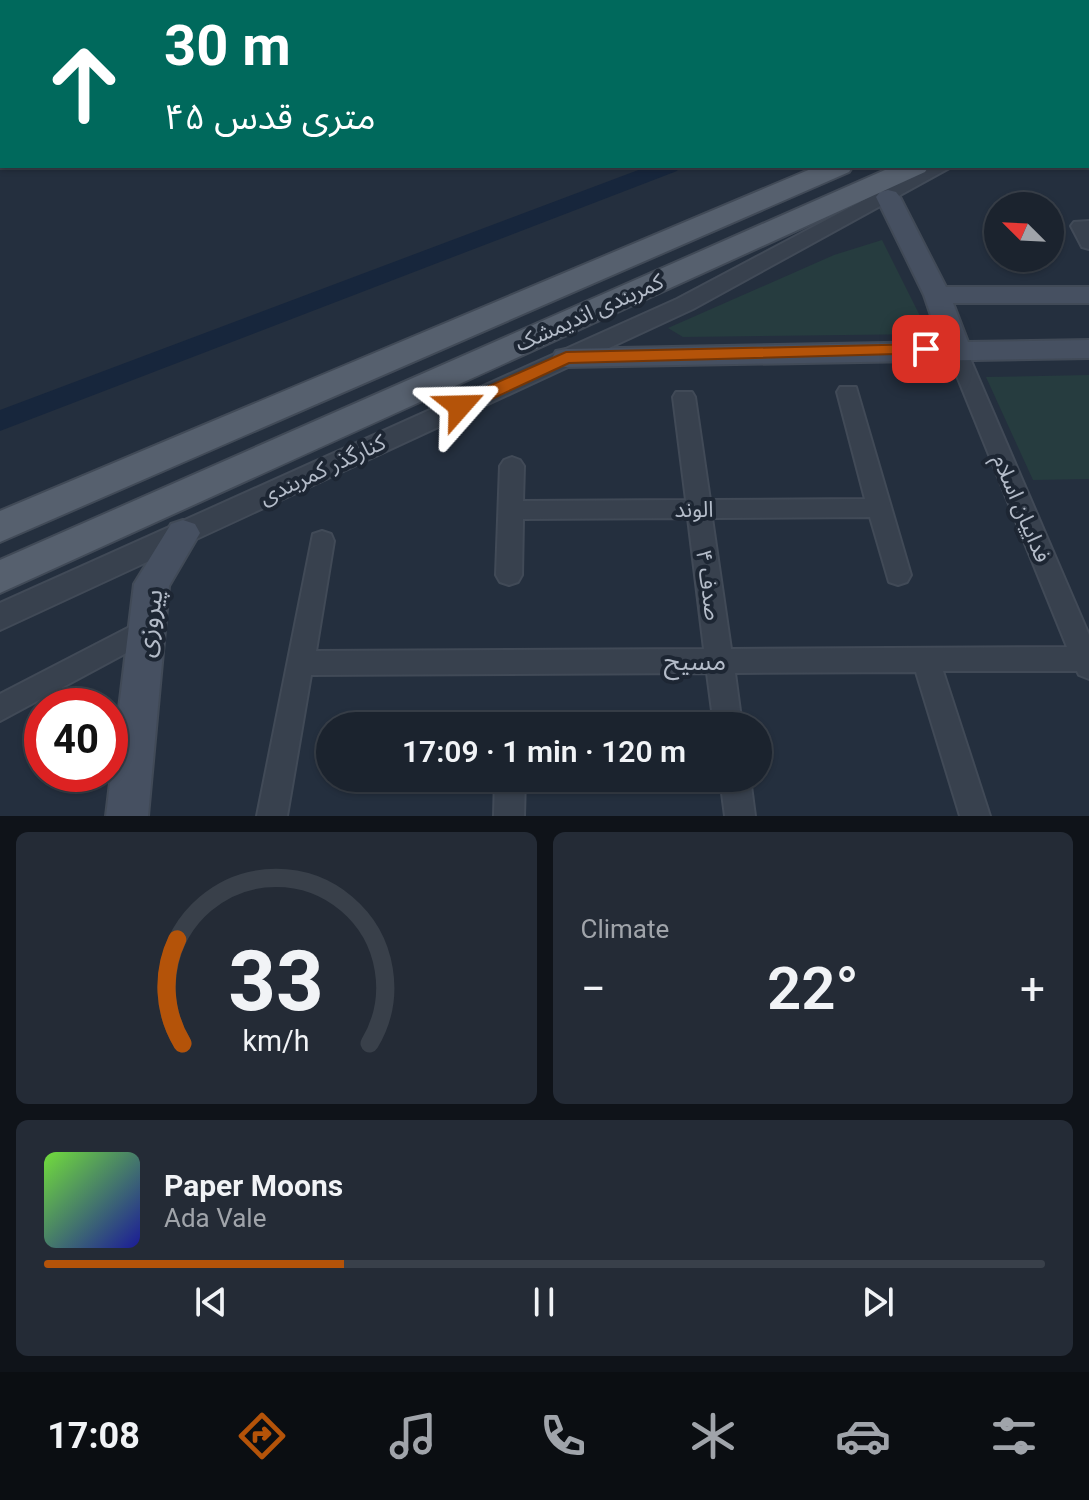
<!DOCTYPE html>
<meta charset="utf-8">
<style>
body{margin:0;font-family:Roboto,"Noto Sans Arabic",sans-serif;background:#242b36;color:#f1f3f6;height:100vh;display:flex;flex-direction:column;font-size:30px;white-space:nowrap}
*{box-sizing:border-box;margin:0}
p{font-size:26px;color:#a0a4aa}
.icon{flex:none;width:44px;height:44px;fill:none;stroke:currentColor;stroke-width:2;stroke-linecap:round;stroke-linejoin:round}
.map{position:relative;height:816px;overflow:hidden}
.side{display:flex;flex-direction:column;gap:16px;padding:16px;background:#0f1319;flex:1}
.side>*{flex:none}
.top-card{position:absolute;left:0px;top:0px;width:1090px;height:168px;box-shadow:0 2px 6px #0004,0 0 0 2px #39404a;background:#00695c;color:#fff;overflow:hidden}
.needle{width:52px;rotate:294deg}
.controls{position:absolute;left:984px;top:192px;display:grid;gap:16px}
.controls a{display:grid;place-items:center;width:80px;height:80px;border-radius:50%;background:#1b232e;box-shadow:0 2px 6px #0004,0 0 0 2px #39404a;font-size:40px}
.speed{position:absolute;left:24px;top:688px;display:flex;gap:16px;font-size:40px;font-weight:700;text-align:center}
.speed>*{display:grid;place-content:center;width:104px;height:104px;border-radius:50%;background:#1b232e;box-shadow:0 2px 6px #0004,0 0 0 2px #39404a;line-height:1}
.speed .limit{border:12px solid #d22;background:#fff;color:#111}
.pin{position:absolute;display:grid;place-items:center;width:68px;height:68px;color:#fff;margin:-34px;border-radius:16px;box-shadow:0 4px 12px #0006}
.me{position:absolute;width:88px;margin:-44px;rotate:65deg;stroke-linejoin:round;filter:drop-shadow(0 0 6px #0008)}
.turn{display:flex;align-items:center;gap:28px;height:168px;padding:0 32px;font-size:36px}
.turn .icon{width:104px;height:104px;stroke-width:2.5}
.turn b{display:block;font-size:56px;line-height:68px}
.big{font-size:60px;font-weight:600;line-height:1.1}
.side .widget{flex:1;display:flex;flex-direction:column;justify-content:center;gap:12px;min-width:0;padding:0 28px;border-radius:12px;background:#242b36}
.side .dial{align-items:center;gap:0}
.dial svg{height:208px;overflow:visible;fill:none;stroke:#39404a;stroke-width:7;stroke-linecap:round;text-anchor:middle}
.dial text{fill:#f1f3f6;stroke:none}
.song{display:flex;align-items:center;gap:24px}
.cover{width:96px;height:96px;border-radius:12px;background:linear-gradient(135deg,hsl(100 70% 55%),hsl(240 70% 35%))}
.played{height:8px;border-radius:4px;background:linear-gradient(90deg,#b45309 30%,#39404a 30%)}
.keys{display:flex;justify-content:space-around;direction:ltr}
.heat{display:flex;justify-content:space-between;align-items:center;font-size:44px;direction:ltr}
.side .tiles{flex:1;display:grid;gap:16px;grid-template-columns:1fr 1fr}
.widget:last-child{grid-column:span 2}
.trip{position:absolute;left:316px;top:712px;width:456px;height:80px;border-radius:40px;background:#1b232e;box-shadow:0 2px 6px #0004,0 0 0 2px #39404a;font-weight:600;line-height:80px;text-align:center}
.menu{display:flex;height:128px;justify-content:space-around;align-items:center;background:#0b0e12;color:#a0a4aa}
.menu .icon{width:56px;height:56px}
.menu .selected{color:#b45309}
.menu b{font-size:36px;color:#f1f3f6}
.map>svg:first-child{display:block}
</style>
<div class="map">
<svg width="1089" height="816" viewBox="0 0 1089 816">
<rect width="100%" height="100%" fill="#242f3e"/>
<!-- green -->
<path fill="#263c3f" d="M882 240 929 334 683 337 668 328 834 255Z
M1089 375V479L1033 480 986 377Z"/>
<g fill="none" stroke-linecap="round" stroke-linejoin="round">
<!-- canal -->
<path fill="#17263c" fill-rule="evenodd" d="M1045 0H1065L1043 2Z
M649 166H680L677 171 0 431V410Z"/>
<defs>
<path id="service" d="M80 0H91L88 2H77Z
M144 0H151L152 2H145Z
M232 0H240L241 2H233Z
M888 0H897L895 2H886Z"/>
<path id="minor" d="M1089 221V249L1082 247 1071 226 1074 222Z
M956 342 966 349 1089 635V679L1079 675 1077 671H943L990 816H960L916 672 735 673 742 726H714L707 673 311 675 287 816H257L313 534 322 531 331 534 334 541 316 651 704 649 688 518 523 519 522 575 518 582 509 585 500 582 496 575 500 466 504 460 512 457 520 460 524 466 523 501 686 500 673 397 676 392H692L695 397 710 500 865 499 837 392 840 387H856L911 575 907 582 898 585 889 582 870 517 712 518 731 649 1067 647 946 349Z
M147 618 156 621 160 629 156 637 0 721V694Z
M495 778H525L524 816H494Z
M720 778H750L755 816H725Z"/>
<path id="tertiary" d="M928 166H953L693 309 0 630V603L677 299Z"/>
<path id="secondary" d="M888 190 896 192 900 197 946 287H1089V303H953L968 342 1089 340V358L566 367 556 365 552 358 556 351 566 349 940 342 924 295 876 197 880 192Z
M183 520 195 524 200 533 169 586 148 816H106L134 584 171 524Z"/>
<path id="primary" d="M1089 52V67H1088V52Z
M1089 81V96H1088V81Z
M818 166H853L849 172 0 542V511Z
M894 166H929L925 172 0 593V560Z"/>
</defs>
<!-- service casing -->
<use href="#service" stroke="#414a57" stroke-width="4"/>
<!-- minor casing -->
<use href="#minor" stroke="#414a57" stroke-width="4"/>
<!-- tertiary casing -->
<use href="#tertiary" stroke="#414a57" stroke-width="4"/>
<!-- secondary casing -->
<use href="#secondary" stroke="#414a57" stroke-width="4"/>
<!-- primary casing -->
<use href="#primary" stroke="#414a57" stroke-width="4"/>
<!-- service -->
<use href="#service" fill="#38414e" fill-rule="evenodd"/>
<!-- minor -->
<use href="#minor" fill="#38414e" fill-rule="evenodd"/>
<!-- tertiary -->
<use href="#tertiary" fill="#38414e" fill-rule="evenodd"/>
<!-- secondary -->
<use href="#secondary" fill="#465061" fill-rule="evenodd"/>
<!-- primary -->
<use href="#primary" fill="#56606e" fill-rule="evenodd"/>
</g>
<!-- route -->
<path fill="#b45309" stroke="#753606" stroke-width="2" d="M926 344 932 345 935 349 932 353 569 363 466 411 460 413 451 406 453 402 566 352Z"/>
<g text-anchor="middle" stroke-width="8" stroke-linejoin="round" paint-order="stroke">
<!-- street labels -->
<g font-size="22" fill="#b4bcc9" stroke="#1d2633">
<text transform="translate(589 312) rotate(-24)" y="8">کمربندی اندیمشک</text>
<text transform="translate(322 469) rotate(-25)" y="8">کنارگذر کمربندی</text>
<text transform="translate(1022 508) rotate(67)" y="8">فداییان اسلام</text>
<text x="694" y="517">الوند</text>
<text transform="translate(709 585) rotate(82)" y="8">صدف ۴</text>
</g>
<!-- near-street labels -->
<g font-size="26" fill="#b4bcc9" stroke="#1d2633">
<text transform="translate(149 623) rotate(-82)" y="9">پیروزی</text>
<text x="695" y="670">مسیح</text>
</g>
</g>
</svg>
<div class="controls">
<a><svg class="needle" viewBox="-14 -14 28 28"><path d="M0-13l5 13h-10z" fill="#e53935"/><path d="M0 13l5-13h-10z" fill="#a0a4aa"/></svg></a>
</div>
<div class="speed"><div class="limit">40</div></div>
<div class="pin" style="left:926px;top:349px;background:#d93025"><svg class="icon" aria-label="arrive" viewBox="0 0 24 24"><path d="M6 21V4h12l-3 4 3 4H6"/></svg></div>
<svg class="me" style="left:460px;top:406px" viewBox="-20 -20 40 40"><path d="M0-17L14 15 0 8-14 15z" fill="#b45309" stroke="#fff" stroke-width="4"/></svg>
<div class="trip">17:09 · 1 min · 120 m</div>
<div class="top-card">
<div class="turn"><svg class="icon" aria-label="ahead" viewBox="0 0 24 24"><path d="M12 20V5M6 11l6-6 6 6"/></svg><div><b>30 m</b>۴۵ متری قدس</div></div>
</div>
</div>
<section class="side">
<div class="tiles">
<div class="widget dial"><svg viewBox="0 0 100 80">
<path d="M14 69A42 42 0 1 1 86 69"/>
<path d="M14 69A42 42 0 0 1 12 29" stroke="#b45309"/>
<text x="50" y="56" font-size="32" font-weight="700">33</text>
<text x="50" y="72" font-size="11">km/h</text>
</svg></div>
<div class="widget"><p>Climate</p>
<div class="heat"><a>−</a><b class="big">22°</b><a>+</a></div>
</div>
<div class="widget">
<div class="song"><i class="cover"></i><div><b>Paper Moons</b><p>Ada Vale</p></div></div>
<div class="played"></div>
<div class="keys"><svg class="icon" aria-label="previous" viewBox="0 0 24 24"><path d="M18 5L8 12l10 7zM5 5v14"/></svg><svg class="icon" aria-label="pause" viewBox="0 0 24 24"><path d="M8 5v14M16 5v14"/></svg><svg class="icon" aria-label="next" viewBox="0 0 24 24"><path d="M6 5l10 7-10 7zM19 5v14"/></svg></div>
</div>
</div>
</section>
<nav class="menu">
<b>17:08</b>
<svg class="icon selected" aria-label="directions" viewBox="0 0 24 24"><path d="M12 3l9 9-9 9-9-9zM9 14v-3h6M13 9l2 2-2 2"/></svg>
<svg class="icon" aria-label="music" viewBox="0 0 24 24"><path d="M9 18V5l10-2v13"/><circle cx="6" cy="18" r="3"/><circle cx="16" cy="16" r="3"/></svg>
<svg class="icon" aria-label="phone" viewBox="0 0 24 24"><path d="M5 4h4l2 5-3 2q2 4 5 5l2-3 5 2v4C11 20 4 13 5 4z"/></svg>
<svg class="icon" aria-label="climate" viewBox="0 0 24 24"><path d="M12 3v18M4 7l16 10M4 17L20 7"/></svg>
<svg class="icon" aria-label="car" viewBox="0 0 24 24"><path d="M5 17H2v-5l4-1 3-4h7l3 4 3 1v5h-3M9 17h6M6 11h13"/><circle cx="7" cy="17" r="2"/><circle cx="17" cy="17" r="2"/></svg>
<svg class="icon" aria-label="filters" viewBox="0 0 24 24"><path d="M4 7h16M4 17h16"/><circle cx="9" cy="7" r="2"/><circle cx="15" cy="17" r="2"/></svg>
</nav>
